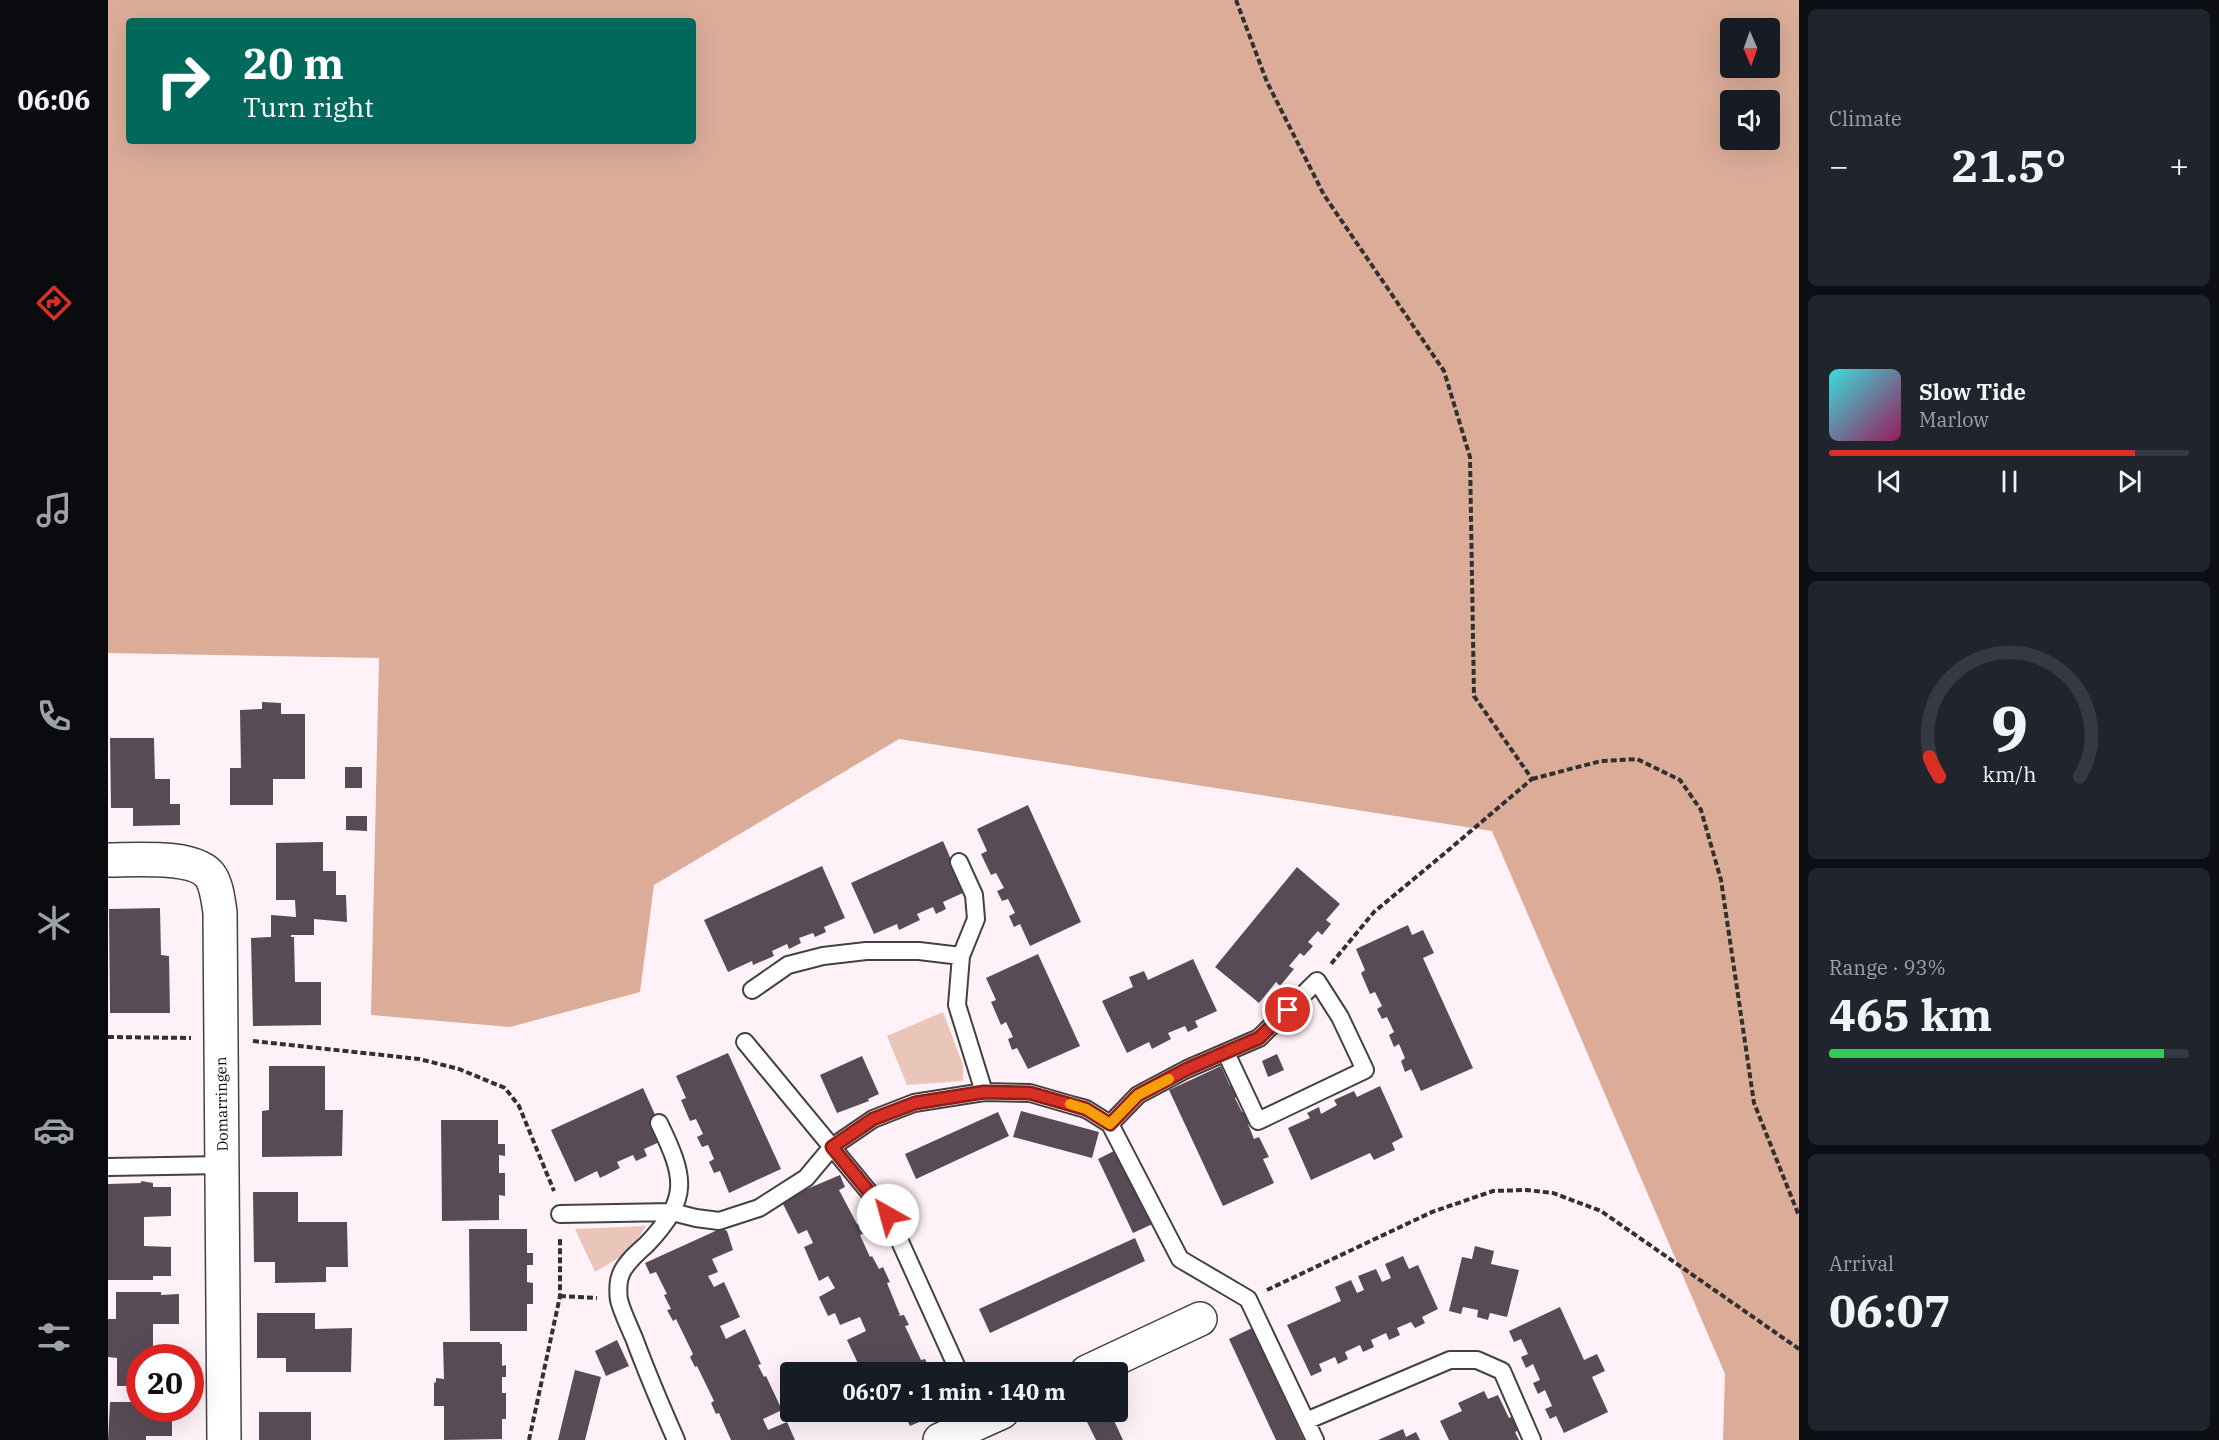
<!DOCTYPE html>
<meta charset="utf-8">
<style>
body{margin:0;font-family:"IBM Plex Serif",serif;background:#20242c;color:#f1f3f6;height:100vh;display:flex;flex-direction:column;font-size:22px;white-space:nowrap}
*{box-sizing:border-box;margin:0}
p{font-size:20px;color:#9ea1a6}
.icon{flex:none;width:33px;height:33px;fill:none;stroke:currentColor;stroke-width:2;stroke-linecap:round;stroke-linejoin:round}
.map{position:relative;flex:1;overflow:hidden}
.side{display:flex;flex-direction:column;gap:9px;padding:9px;background:#0d0f14;width:420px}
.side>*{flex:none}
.banner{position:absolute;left:18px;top:18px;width:570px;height:126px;border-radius:6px;box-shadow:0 6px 24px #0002;background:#00695c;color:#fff;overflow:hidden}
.needle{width:39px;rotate:178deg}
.controls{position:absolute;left:1612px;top:18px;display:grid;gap:12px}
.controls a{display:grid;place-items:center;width:60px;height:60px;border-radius:6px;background:#171b24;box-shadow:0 6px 24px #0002;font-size:30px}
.speed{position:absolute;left:18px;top:1344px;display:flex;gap:12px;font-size:30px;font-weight:700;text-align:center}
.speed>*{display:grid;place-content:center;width:78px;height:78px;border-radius:50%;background:#171b24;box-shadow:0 6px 24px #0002;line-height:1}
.speed .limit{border:9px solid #d22;background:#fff;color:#111}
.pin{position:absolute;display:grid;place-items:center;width:51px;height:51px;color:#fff;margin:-26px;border:3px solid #fff;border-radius:50%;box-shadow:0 2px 6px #0007}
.me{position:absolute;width:66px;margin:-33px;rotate:322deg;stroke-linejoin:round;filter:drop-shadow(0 0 4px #0008)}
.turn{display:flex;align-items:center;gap:21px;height:126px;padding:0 18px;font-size:27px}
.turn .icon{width:78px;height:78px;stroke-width:2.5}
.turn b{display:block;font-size:42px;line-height:51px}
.big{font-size:45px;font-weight:800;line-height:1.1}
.side .card{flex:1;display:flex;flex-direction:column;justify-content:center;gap:9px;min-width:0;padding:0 21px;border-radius:9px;background:#20242c}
.side .dial{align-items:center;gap:0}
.dial svg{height:156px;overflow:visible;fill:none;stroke:#363941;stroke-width:7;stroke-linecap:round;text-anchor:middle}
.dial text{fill:#f1f3f6;stroke:none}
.song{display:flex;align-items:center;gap:18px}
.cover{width:72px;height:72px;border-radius:9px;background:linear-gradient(135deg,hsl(180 70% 55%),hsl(330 70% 35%))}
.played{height:6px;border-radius:3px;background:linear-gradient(90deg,#d93025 85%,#363941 85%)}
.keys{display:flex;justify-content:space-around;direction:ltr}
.heat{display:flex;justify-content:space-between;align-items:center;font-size:33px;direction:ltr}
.charge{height:9px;border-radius:4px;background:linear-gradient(90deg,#34c759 93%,#363941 0)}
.trip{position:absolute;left:672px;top:1362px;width:348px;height:60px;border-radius:6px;background:#171b24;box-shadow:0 6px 24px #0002;font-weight:800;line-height:60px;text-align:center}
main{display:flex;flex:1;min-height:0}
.menu{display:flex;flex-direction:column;width:108px;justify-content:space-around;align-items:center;background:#090b0e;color:#9ea1a6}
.menu .icon{width:42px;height:42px}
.menu .active{color:#d93025}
.menu b{font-size:27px;color:#f1f3f6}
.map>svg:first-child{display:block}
</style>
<main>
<nav class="menu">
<b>06:06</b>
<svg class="icon active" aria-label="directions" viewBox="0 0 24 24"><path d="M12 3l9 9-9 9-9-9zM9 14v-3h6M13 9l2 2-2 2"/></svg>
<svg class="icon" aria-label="music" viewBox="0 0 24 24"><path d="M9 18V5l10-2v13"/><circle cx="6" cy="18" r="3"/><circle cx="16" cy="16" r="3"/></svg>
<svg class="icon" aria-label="phone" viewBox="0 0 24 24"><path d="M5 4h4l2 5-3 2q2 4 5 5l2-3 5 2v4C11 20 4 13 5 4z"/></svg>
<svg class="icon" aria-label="climate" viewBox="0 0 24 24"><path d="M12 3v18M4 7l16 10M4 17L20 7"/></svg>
<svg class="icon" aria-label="car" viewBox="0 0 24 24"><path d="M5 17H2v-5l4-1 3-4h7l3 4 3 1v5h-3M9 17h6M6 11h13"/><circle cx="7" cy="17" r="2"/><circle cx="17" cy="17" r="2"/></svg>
<svg class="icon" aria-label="filters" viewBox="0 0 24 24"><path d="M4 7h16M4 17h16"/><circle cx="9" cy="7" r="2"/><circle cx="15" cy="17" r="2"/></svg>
</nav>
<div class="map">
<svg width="1691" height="1440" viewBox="0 0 1691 1440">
<rect width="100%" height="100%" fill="#fff1f8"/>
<!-- green -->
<path fill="#eac5ba" d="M835 1012 855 1065V1081L799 1085 779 1036Z
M538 1226 522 1251 487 1272 467 1229Z"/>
<!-- forest -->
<path fill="#dbad99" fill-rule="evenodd" d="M0 0H1691V1440H1615L1617 1374 1384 831 791 739 546 885 532 992 402 1027 263 1015 271 658 0 653ZM21 21H585V141H21ZM1623 28H1662V68H1623ZM1623 100H1662V140H1623Z"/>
<!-- building -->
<path fill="#584b56" d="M154 702 173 703V714H197V779H165V805H122V768H133L132 710 154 709Z
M2 738H46L47 779H62V804H72V825L25 826V808H3Z
M237 767H254V788H237Z
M920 805 973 922 922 946 912 924 906 927 901 916 907 913 900 899 894 901 889 891 896 888 888 873 883 875 873 854 879 851 869 829Z
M238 816H259V831L238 830Z
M835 841 857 892 835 902 838 909 828 914 825 907 809 914 812 920 791 930 789 924 766 934 743 883Z
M215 842V871H228V895H238L239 922 206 919V935H183V937H186L187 982H213V1025L145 1026 143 938 163 937V915L188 917 187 900H168V843Z
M714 866 737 918 716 927 718 932 707 937 705 933 691 938 693 943 681 949 679 944 664 951 666 956 645 965 644 961 620 972 596 920Z
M1189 867 1232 904 1218 920 1223 924 1214 935 1210 931 1200 942 1205 946 1196 956 1192 953 1181 966 1186 969 1172 986 1168 982 1151 1003 1107 967Z
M52 908 53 955 61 956 62 1013H2L1 909Z
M1300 925 1304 935 1315 930 1326 953 1315 958 1365 1068 1313 1091 1303 1069 1297 1072 1293 1061 1297 1058 1291 1044 1286 1047 1281 1035 1286 1032 1279 1017 1274 1019 1269 1009 1274 1006 1267 992 1262 994 1253 973 1257 970 1248 949Z
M930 954 972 1046 920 1069 909 1048 904 1050 900 1039 905 1037 898 1022 893 1025 883 1002 888 1000 878 978Z
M1085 959 1109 1011 1087 1021 1090 1027 1080 1032 1077 1026 1060 1033 1063 1039 1044 1049 1041 1042 1019 1053 994 1001 1025 987 1021 977 1036 971 1040 980Z
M620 1053 673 1169 621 1193 612 1171 606 1173 601 1162 606 1159 600 1145 594 1147 589 1137 595 1134 588 1119 582 1121 573 1100 578 1098 568 1076Z
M1169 1054 1176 1070 1160 1077 1154 1061Z
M754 1056 771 1094 760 1099 761 1101 729 1113 712 1075Z
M161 1066H217V1110H235L234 1156 154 1157V1111L161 1110Z
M1113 1066 1122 1086 1127 1084 1132 1096 1127 1098 1134 1112 1139 1110 1144 1123 1140 1124 1146 1139 1151 1137 1161 1157 1155 1159 1166 1183 1115 1206 1061 1090Z
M1272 1086 1295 1137 1284 1143 1287 1150 1266 1160 1262 1153 1203 1180 1180 1128 1202 1118 1199 1113 1211 1107 1213 1114 1229 1105 1226 1100 1246 1091 1249 1097Z
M535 1088 558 1139 536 1149 539 1156 528 1161 525 1155 509 1162 512 1168 492 1178 489 1171 467 1182 443 1130Z
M913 1111 991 1132 984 1158 905 1137Z
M890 1112 901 1136 808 1179 797 1154Z
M333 1120H390V1144H397V1156L391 1155V1173H397V1196L391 1195V1220L334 1221Z
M1014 1147 1049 1222 1025 1233 990 1159Z
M732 1175 737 1187 731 1190 749 1224 753 1222 758 1233 752 1235 762 1257 764 1256 771 1269 775 1267 781 1280 782 1282 779 1283 792 1315 789 1316 796 1315 801 1325 797 1326 813 1360 817 1359 823 1372H765L763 1369 754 1372 739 1340 758 1331 752 1317 732 1325 727 1313 720 1316 711 1297 727 1288 720 1276 711 1281 696 1247 705 1243 699 1230 690 1234 673 1200Z
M33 1181 45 1183V1187H63V1216L36 1217V1246L63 1247V1276H45V1280H0V1184L33 1183Z
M145 1192H190V1222H239L240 1267H218V1282L167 1283V1262H146Z
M614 1228 619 1231 625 1250 604 1259 610 1272 600 1276 606 1287 616 1282 632 1317 612 1326 618 1339 637 1329 653 1364 650 1365 656 1377 658 1376 674 1410 655 1419 660 1430 679 1422 687 1440H623L611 1413 608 1414 603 1403 606 1401 589 1366 587 1367 582 1357 585 1354 568 1319 565 1321 559 1310 563 1309 556 1295 559 1294 548 1272 542 1274 537 1263Z
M361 1229H419V1253H425V1265H419V1282L425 1283V1304H419V1331H362Z
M1027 1238 1037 1261 882 1333 871 1309Z
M1367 1246 1386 1251 1383 1264 1411 1270 1399 1317 1382 1313 1380 1320 1369 1317 1370 1310 1355 1307 1353 1314 1341 1311 1354 1257 1364 1259Z
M1295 1256 1301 1269 1310 1265 1330 1309 1314 1317 1317 1323 1307 1328 1303 1322 1289 1328 1292 1335 1281 1340 1278 1333 1263 1340 1266 1347 1255 1352 1252 1345 1237 1352 1240 1359 1230 1364 1227 1357 1211 1364 1214 1371 1203 1376 1179 1325 1233 1301 1227 1287 1243 1280 1249 1293 1256 1290 1250 1276 1268 1269 1274 1282 1283 1278 1277 1264Z
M8 1292H53V1295L71 1294V1324H45V1353H71V1358H32V1386H9V1358L0 1357V1319H8Z
M1452 1307 1476 1360 1489 1354 1497 1371 1484 1377 1500 1412 1456 1433 1448 1416 1442 1419 1437 1409 1444 1406 1437 1390 1430 1394 1425 1383 1432 1380 1425 1364 1418 1368 1413 1357 1420 1354 1413 1339 1406 1342 1401 1331Z
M149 1313H207V1329L244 1328 243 1372H178V1358H149Z
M1144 1328 1196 1440H1168L1121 1339Z
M509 1340 521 1366 498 1376 487 1351Z
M335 1342H392V1344H394V1366L398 1365V1377H394V1393H398V1419H394V1439L336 1440V1406H326V1383L328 1382V1378L336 1379Z
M467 1370 493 1377 477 1440H450Z
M1376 1391 1380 1399 1390 1395 1401 1418 1409 1414 1415 1428 1407 1432 1411 1440H1341L1332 1421 1354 1411 1350 1403Z
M2 1402H32V1408H64V1436H38V1440H0Z
M151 1412H203V1440H151Z
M773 1412H834L802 1426 795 1412 776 1420Z
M974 1412H1002L1015 1440H988Z
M1295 1429 1298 1437 1308 1432 1312 1440H1270Z"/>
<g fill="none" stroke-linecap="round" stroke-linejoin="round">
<defs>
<path id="lane" d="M851 862 866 895 868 919 853 956 849 1005 876 1092
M644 990 680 965 715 956 758 951H811L853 956
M637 1042 780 1215 851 1372
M551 1123C577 1177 583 1198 538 1245 529 1253 515 1265 512 1277 510 1282 510 1294 511 1300 514 1312 521 1326 526 1338 539 1373 553 1406 568 1440
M1002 1124 1030 1095 1079 1069 1151 1038 1209 981 1232 1017 1257 1070 1150 1121 1118 1053
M0 1167 115 1165
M452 1214 564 1212 588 1218 611 1221 651 1208 698 1178 724 1147 765 1119 806 1103 876 1092 922 1093 960 1104 978 1109 1002 1124 1072 1259 1140 1299 1207 1440
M1198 1421 1342 1360H1369L1394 1371 1424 1440"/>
<path id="street" d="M0 860C24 860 89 854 103 877 109 887 110 900 112 912L116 1440
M979 1372 1092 1319
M832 1440 894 1412"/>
</defs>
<!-- lane casing -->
<use href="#lane" stroke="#424242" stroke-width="20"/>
<!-- street casing -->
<use href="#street" stroke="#424242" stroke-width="36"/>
<!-- path -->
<path stroke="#313131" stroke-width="4" stroke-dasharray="6 3" stroke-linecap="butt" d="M1128 0 1159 82 1216 195 1336 371 1362 457 1366 696 1424 779 1337 853 1266 912 1223 964
M1424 779 1493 761 1529 759 1572 780 1593 810 1613 880 1646 1103 1691 1216
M0 1037 83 1038
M145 1041 311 1059 351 1069 397 1088 411 1106 446 1191
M1159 1290 1324 1212 1385 1191 1418 1190 1445 1193 1493 1211 1691 1349
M452 1296 489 1298
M421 1440 452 1296V1237"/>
<!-- lane -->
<use href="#lane" stroke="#fff" stroke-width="16"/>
<!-- street -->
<use href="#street" stroke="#fff" stroke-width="33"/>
</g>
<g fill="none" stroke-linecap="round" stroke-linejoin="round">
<defs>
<path id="route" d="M780 1215 724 1147 765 1119 807 1103 876 1092 922 1093 978 1109 1002 1124 1030 1095 1079 1069 1151 1038 1180 1010"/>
</defs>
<!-- route casing -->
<use href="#route" stroke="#8d1f18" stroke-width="15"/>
<!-- route -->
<use href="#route" stroke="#d93025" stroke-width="10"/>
<!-- slow -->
<path stroke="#f59e0b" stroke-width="10" d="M962 1104 978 1109 1002 1124 1030 1095 1061 1079"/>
</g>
<g text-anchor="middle" stroke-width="6" stroke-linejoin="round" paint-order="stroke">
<!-- street labels -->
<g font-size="15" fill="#0f0f0f" stroke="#fff">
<text transform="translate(114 1104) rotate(-91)" y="5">Domarringen</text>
</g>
</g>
</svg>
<div class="controls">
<a><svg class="needle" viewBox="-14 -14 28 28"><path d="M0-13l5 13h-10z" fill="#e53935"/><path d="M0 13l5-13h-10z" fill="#9ea1a6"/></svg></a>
<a><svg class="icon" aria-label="sound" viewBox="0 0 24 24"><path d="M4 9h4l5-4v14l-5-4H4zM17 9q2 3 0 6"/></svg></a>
</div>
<div class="speed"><div class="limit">20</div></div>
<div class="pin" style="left:1180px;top:1010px;background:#d93025"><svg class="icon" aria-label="arrive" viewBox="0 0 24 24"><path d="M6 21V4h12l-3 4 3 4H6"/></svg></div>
<svg class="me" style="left:780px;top:1215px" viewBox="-20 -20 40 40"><circle r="19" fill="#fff"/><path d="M0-13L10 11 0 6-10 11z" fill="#d93025"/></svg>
<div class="trip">06:07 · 1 min · 140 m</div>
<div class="banner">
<div class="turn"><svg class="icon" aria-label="right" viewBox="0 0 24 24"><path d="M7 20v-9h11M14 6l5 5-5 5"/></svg><div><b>20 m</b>Turn right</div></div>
</div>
</div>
<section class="side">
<div class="card"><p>Climate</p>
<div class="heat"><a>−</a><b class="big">21.5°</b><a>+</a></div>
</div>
<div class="card">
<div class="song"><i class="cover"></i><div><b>Slow Tide</b><p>Marlow</p></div></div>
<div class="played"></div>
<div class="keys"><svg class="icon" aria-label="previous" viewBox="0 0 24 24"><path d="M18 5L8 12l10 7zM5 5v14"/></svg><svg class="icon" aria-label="pause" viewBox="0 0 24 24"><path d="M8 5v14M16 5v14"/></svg><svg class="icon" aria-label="next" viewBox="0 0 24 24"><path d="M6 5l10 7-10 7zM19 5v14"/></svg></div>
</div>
<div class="card dial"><svg viewBox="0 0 100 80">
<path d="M14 69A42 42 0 1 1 86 69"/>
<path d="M14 69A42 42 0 0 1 9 59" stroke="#d93025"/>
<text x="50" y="56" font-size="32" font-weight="700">9</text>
<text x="50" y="72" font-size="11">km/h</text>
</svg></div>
<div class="card"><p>Range · 93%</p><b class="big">465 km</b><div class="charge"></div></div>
<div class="card"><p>Arrival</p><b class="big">06:07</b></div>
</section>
</main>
